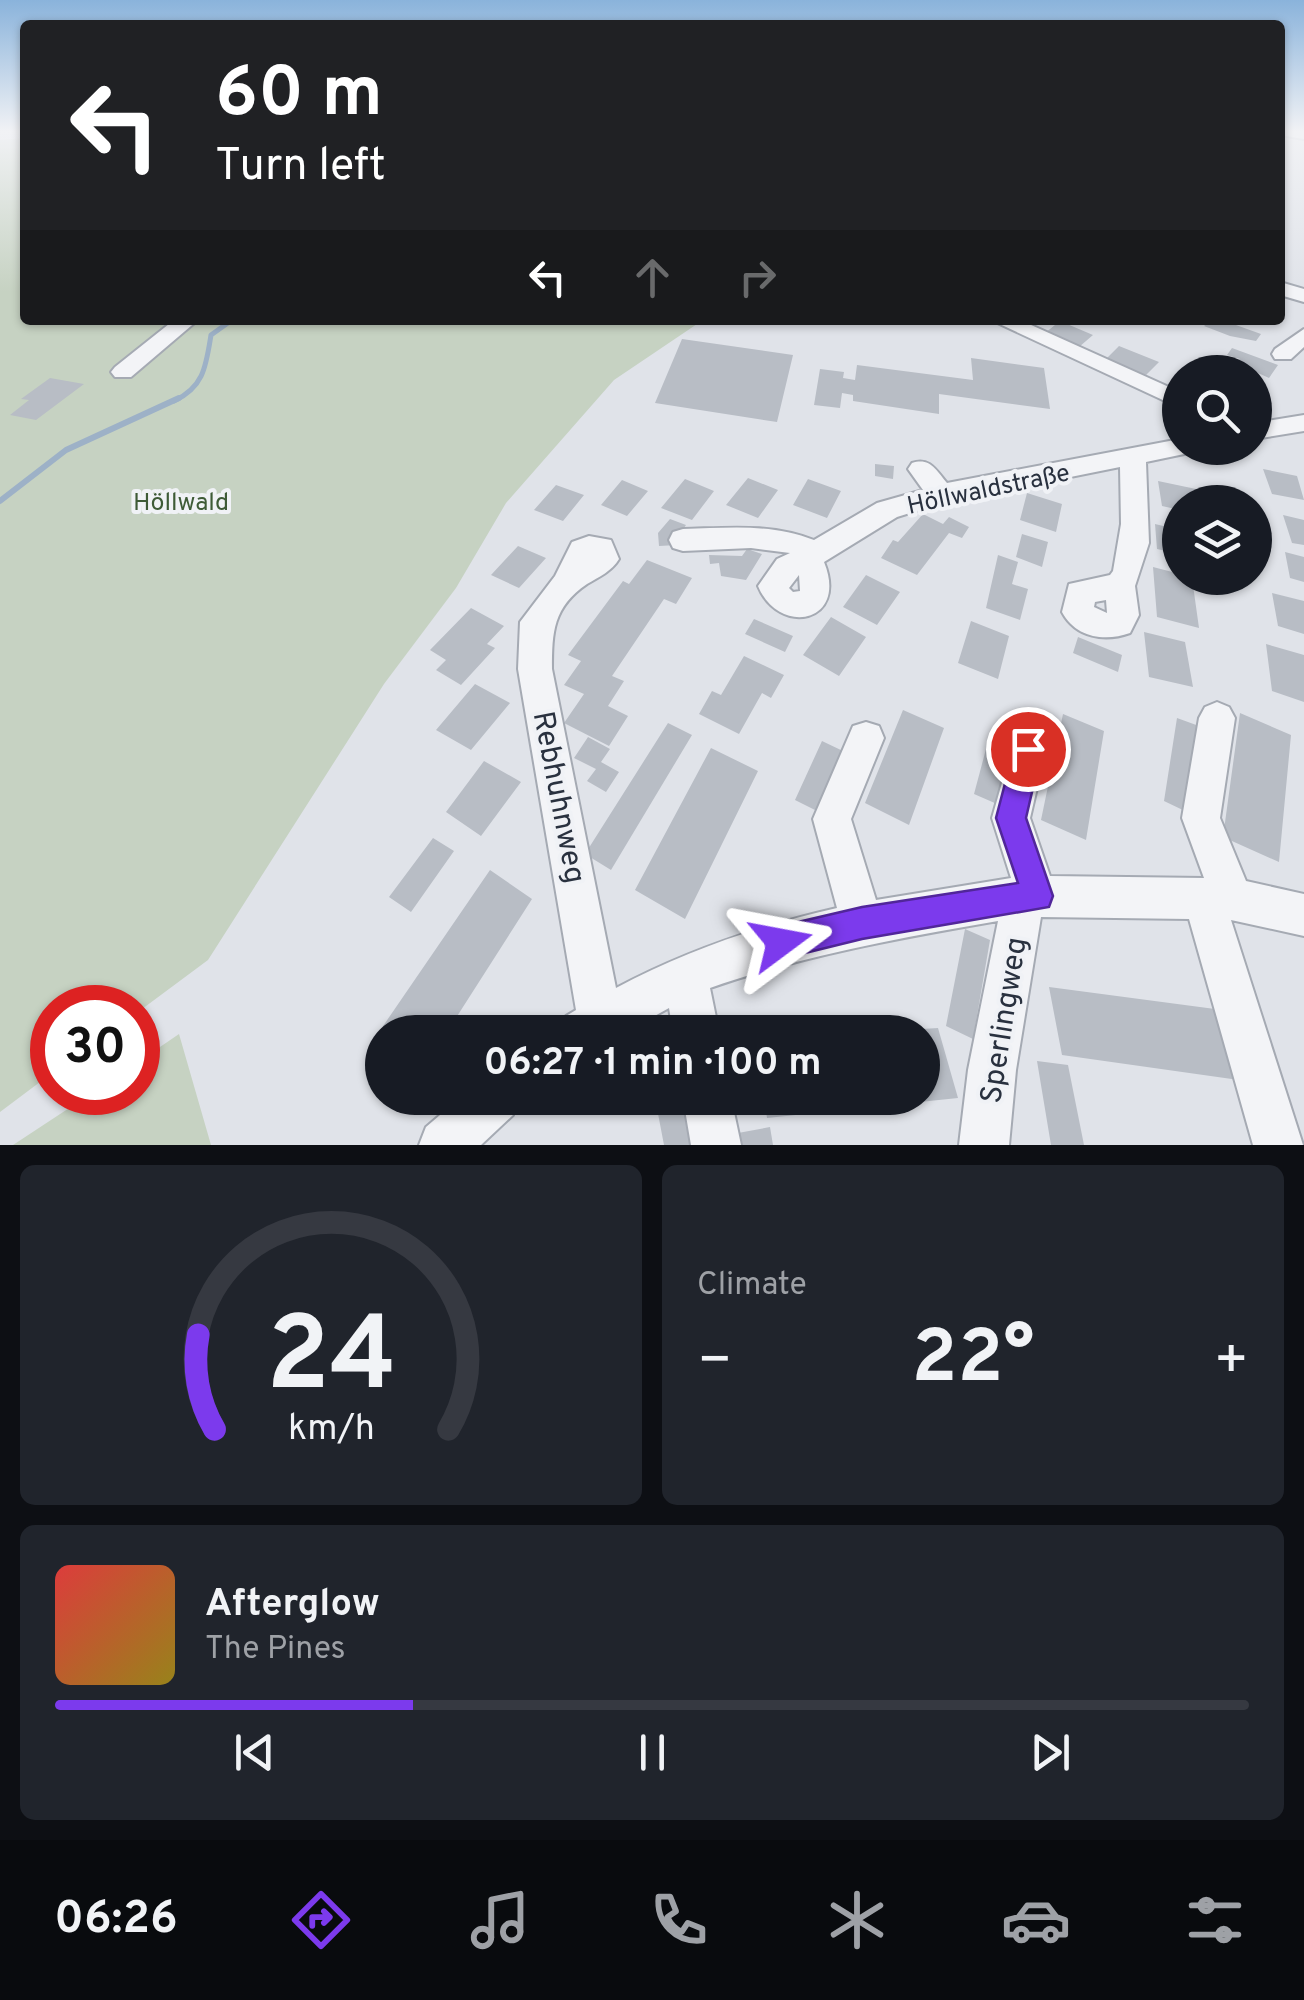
<!DOCTYPE html>
<meta charset="utf-8">
<style>
body{margin:0;font-family:Overpass,sans-serif;background:#20242c;color:#f1f3f6;height:100vh;display:flex;flex-direction:column;font-size:38px;white-space:nowrap}
*{box-sizing:border-box;margin:0}
p{font-size:32px;color:#9ea1a6}
.icon{flex:none;width:55px;height:55px;fill:none;stroke:currentColor;stroke-width:2;stroke-linecap:round;stroke-linejoin:round}
.map{position:relative;height:1145px;overflow:hidden}
.drawer{display:flex;flex-direction:column;gap:20px;padding:20px;background:#0d0f14;flex:1}
.drawer>*{flex:none}
.hud{position:absolute;left:20px;top:20px;width:1265px;height:305px;border-radius:10px;box-shadow:0 2px 8px #0004;background:#202124;color:#fff;overflow:hidden}
.controls{position:absolute;left:1162px;top:355px;display:grid;gap:20px}
.controls a{display:grid;place-items:center;width:110px;height:110px;border-radius:50%;background:#171b24;box-shadow:0 2px 8px #0004;font-size:50px}
.speed{position:absolute;left:30px;top:985px;display:flex;gap:20px;font-size:50px;font-weight:700;text-align:center}
.speed>*{display:grid;place-content:center;width:130px;height:130px;border-radius:50%;background:#171b24;box-shadow:0 2px 8px #0004;line-height:1}
.speed .limit{border:15px solid #d22;background:#fff;color:#111}
.pin{position:absolute;display:grid;place-items:center;width:85px;height:85px;color:#fff;margin:-42px;border:5px solid #fff;border-radius:50%;box-shadow:0 2px 10px #0007}
.me{position:absolute;width:110px;margin:-55px;rotate:77deg;stroke-linejoin:round;filter:drop-shadow(0 0 8px #0008)}
.turn{display:flex;align-items:center;gap:35px;height:210px;padding:0 30px;font-size:45px}
.turn .icon{width:130px;height:130px;stroke-width:2.5}
.turn b{display:block;font-size:70px;line-height:85px}
.lanes{display:flex;align-items:center;height:95px;padding:0 30px;background:#0003;justify-content:center;gap:50px;direction:ltr}
.lanes .off{opacity:.35}
.big{font-size:75px;font-weight:700;line-height:1.1}
.drawer .tile{flex:1;display:flex;flex-direction:column;justify-content:center;gap:15px;min-width:0;padding:0 35px;border-radius:15px;background:#20242c}
.drawer .dial{align-items:center;gap:0}
.dial svg{height:260px;overflow:visible;fill:none;stroke:#363941;stroke-width:7;stroke-linecap:round;text-anchor:middle}
.dial text{fill:#f1f3f6;stroke:none}
.song{display:flex;align-items:center;gap:30px}
.cover{width:120px;height:120px;border-radius:15px;background:linear-gradient(135deg,hsl(0 70% 55%),hsl(50 70% 35%))}
.played{height:10px;border-radius:5px;background:linear-gradient(90deg,#7c3aed 30%,#363941 30%)}
.keys{display:flex;justify-content:space-around;direction:ltr}
.heat{display:flex;justify-content:space-between;align-items:center;font-size:55px;direction:ltr}
.drawer .tiles{flex:1;display:grid;gap:20px;grid-template-columns:1fr 1fr}
.tile:last-child{grid-column:span 2}
.trip{position:absolute;left:365px;top:1015px;width:575px;height:100px;border-radius:50px;background:#171b24;box-shadow:0 2px 8px #0004;font-weight:700;line-height:100px;text-align:center}
.tabs{display:flex;height:160px;justify-content:space-around;align-items:center;background:#090b0e;color:#9ea1a6}
.tabs .icon{width:70px;height:70px}
.tabs .on{color:#7c3aed}
.tabs b{font-size:45px;color:#f1f3f6}
.map>svg:first-child{display:block}
</style>
<div class="map">
<svg width="1304" height="1145" viewBox="0 0 1304 1145">
<rect width="100%" height="100%" fill="#e0e3e9"/>
<!-- green -->
<path fill="#c6d2c2" d="M25 138V320H703L614 380 506 503 456 588 384 684 208 960 138 1012V1008H52V1073L0 1112V140Z
M179 1034 211 1145H13L92 1093 138 1092V1062Z"/>
<g fill="none" stroke-linecap="round" stroke-linejoin="round">
<!-- stream-far1 -->
<path stroke="#9db1c7" stroke-width="5" d="M174 401C204 387 206 366 211 335L232 320"/>
<!-- stream -->
<path stroke="#9db1c7" stroke-width="6" d="M0 501 66 450 179 398"/>
</g>
<!-- building -->
<path fill="#b8bdc5" d="M1210 320H1222L1261 334 1256 341 1230 336 1204 326Z
M1060 321 1093 335 1079 347 1045 333Z
M682 339 793 355 777 422 655 403Z
M1119 346 1159 362 1146 375 1106 359Z
M1232 348 1278 365 1269 378 1236 363 1240 359 1227 355Z
M971 358 1044 368 1050 409 939 394V414L853 401V395L842 393 840 408 814 405 820 369 844 372 843 378 855 380 857 365 973 380Z
M50 378 84 384 36 420 10 415 29 400 21 399Z
M875 464 894 466 893 479 875 476Z
M1263 469 1297 476 1304 500 1272 494Z
M748 478 778 490 758 518 726 505Z
M685 479 714 491 692 520 661 508Z
M808 479 841 491 827 518 793 505Z
M622 480 648 491 627 516 601 505Z
M1158 481 1196 489 1199 502H1180V510L1162 506Z
M556 485 584 495 563 521 534 510Z
M1027 493 1062 504 1056 532 1020 520Z
M923 514 943 524 949 517 969 527 962 538 949 533 917 575 881 558 893 540 898 542Z
M1283 515 1304 520V545L1292 543Z
M670 519 686 525 677 538V545L659 546 658 533Z
M1155 524 1180 530V554L1157 549Z
M1022 534 1048 542 1042 567 1016 557Z
M518 546 546 558 519 588 491 575Z
M747 549 762 554 746 580 721 576 719 563 710 564 709 555 742 556Z
M1285 552 1304 557V582L1290 578Z
M998 555 1018 562 1012 584 1028 589 1020 620 986 608Z
M647 560 692 578 676 604 664 599 612 676 624 681 608 706 628 716 609 746 564 723 584 694 564 685 581 661 568 655 623 581 629 584Z
M1153 567 1180 574V578H1192L1199 628 1157 617Z
M866 575 900 592 877 625 843 607Z
M1272 593 1304 601V634L1278 626Z
M471 608 504 626 487 644 495 648 461 685 436 670 446 660 430 650Z
M831 617 866 637 839 676 803 655Z
M754 619 793 636 785 652 745 634Z
M971 621 1009 636 998 679 958 663Z
M1144 632 1185 642 1193 687 1149 677Z
M1078 637 1122 655 1118 672 1073 653Z
M1266 644 1304 655V702L1272 691Z
M744 656 784 675 771 698 762 693 739 734 699 714 712 691 721 695Z
M475 684 510 703 471 750 436 730Z
M903 710 944 728 909 825 865 803Z
M1240 713 1291 735 1279 862 1223 837Z
M1063 714 1104 731 1086 840 1041 820Z
M1177 718 1199 726 1187 812 1164 801Z
M668 723 692 735 611 870 585 854Z
M990 734 1011 743 997 804 974 794Z
M588 737 610 749 601 762 619 772 606 792 587 781 596 769 574 758Z
M822 741 845 752 819 812 795 800Z
M711 748 758 771 685 919 635 890Z
M484 761 521 782 481 836 446 812Z
M433 838 454 851 411 912 389 897Z
M490 870 532 899 447 1032H382V1060L368 1048Z
M965 929 990 940 973 1039 946 1026Z
M1049 987 1230 1011 1253 1082 1062 1055Z
M743 1017 744 1032H716L715 1019Z
M938 1028 958 1098 767 1118 764 1098H922V1029Z
M1037 1061 1068 1065 1084 1145H1051Z
M655 1098H689L699 1145H664Z
M770 1127 773 1145H740L738 1133Z"/>
<g fill="none" stroke-linecap="round" stroke-linejoin="round">
<defs>
<path id="minor" d="M1280 132H1304V139L1280 135Z
M1280 282 1304 289V302L1280 295Z
M174 320H198L131 377H115L111 372 115 367Z
M991 320H1020L1180 392V408Z
M1304 329V347L1291 359H1275L1272 354 1275 349Z
M1304 415V431L1255 439V423Z
M1180 439V448H1193L1189 453 1146 462 1149 543 1135 586 1139 615 1130 633C1105 642 1076 638 1062 612L1069 584 1110 575 1113 571 1121 524 1120 467 942 503 897 517 824 562C849 623 779 637 758 586L777 559 790 553 751 548 683 551 673 548 669 540 673 532 683 529C728 528 771 523 814 540L877 503 923 490 908 469 912 463C930 457 936 470 947 483ZM799 575 800 591 793 592 789 588ZM1106 600 1107 613 1094 607 1095 602Z
M589 536 611 540 619 559C612 571 599 577 587 584 553 607 552 632 552 669L616 988C687 950 759 926 837 908L813 819 853 726 866 722 879 726 884 738 851 819 876 900 1011 878 992 818 1015 737 1028 732 1041 737 1046 749 1030 818 1050 876 1204 878 1182 818 1199 718 1205 707 1217 702 1229 707 1235 718 1220 818 1246 881 1304 894V936L1231 920 1303 1145H1253L1189 919 1041 917 1016 1070 1009 1145H959L968 1070 998 921C900 938 805 955 710 988L719 1032H673L669 1008 626 1032H559L566 1016 576 1010 518 669 520 622 555 576 572 542Z
M460 1098H520L513 1115 481 1145H419L426 1127Z
M683 1098H731L741 1145H691Z"/>
</defs>
<!-- minor casing -->
<use href="#minor" stroke="#a5aab3" stroke-width="4"/>
<!-- minor -->
<use href="#minor" fill="#f3f4f7" fill-rule="evenodd"/>
</g>
<!-- sky -->
<linearGradient id="sky" x2="0" y2="1"><stop stop-color="#8ab3db"/><stop offset="0.45" stop-color="#f1f2f5"/><stop offset="1" stop-color="#f1f2f5" stop-opacity="0"/></linearGradient>
<rect width="1304" height="292" fill="url(#sky)"/>
<!-- route -->
<path fill="#7c3aed" stroke="#51269a" stroke-width="2.5" d="M1028 736 1038 740 1042 749 1026 818 1053 896 1049 907 862 939 781 959 769 954 765 942 769 931 781 926 862 907 1018 883 996 818 1014 749 1018 740Z"/>
<g text-anchor="middle" stroke-width="8" stroke-linejoin="round" paint-order="stroke">
<!-- street labels -->
<g font-size="25" fill="#29313f" stroke="#f0f2f6">
<text transform="translate(988 488) rotate(-12)" y="9">Höllwaldstraße</text>
</g>
<!-- park labels -->
<g font-size="25" fill="#3e5b37" stroke="#f0f2f6">
<text x="181" y="510">Höllwald</text>
</g>
<!-- near-street labels -->
<g font-size="30" fill="#29313f" stroke="#f0f2f6">
<text transform="translate(560 797) rotate(79)" y="10">Rebhuhnweg</text>
<text transform="translate(1003 1020) rotate(-81)" y="10">Sperlingweg</text>
</g>
</g>
</svg>
<div class="controls">
<a><svg class="icon" aria-label="search" viewBox="0 0 24 24"><circle cx="10" cy="10" r="6"/><path d="M15 15l6 6"/></svg></a>
<a><svg class="icon" aria-label="layers" viewBox="0 0 24 24"><path d="M12 4l9 5-9 5-9-5zM3 14l9 5 9-5"/></svg></a>
</div>
<div class="speed"><div class="limit">30</div></div>
<div class="pin" style="left:1028px;top:749px;background:#d93025"><svg class="icon" aria-label="arrive" viewBox="0 0 24 24"><path d="M6 21V4h12l-3 4 3 4H6"/></svg></div>
<svg class="me" style="left:781px;top:942px" viewBox="-20 -20 40 40"><path d="M0-17L14 15 0 8-14 15z" fill="#7c3aed" stroke="#fff" stroke-width="4"/></svg>
<div class="trip">06:27 · 1 min · 100 m</div>
<div class="hud">
<div class="turn"><svg class="icon" aria-label="left" viewBox="0 0 24 24"><path d="M17 20v-9H6M10 6l-5 5 5 5"/></svg><div><b>60 m</b>Turn left</div></div>
<div class="lanes"><svg class="icon" aria-label="left" viewBox="0 0 24 24"><path d="M17 20v-9H6M10 6l-5 5 5 5"/></svg><svg class="icon off" aria-label="ahead" viewBox="0 0 24 24"><path d="M12 20V5M6 11l6-6 6 6"/></svg><svg class="icon off" aria-label="right" viewBox="0 0 24 24"><path d="M7 20v-9h11M14 6l5 5-5 5"/></svg></div>
</div>
</div>
<section class="drawer">
<div class="tiles">
<div class="tile dial"><svg viewBox="0 0 100 80">
<path d="M14 69A42 42 0 1 1 86 69"/>
<path d="M14 69A42 42 0 0 1 9 40" stroke="#7c3aed"/>
<text x="50" y="56" font-size="32" font-weight="700">24</text>
<text x="50" y="72" font-size="11">km/h</text>
</svg></div>
<div class="tile"><p>Climate</p>
<div class="heat"><a>−</a><b class="big">22°</b><a>+</a></div>
</div>
<div class="tile">
<div class="song"><i class="cover"></i><div><b>Afterglow</b><p>The Pines</p></div></div>
<div class="played"></div>
<div class="keys"><svg class="icon" aria-label="previous" viewBox="0 0 24 24"><path d="M18 5L8 12l10 7zM5 5v14"/></svg><svg class="icon" aria-label="pause" viewBox="0 0 24 24"><path d="M8 5v14M16 5v14"/></svg><svg class="icon" aria-label="next" viewBox="0 0 24 24"><path d="M6 5l10 7-10 7zM19 5v14"/></svg></div>
</div>
</div>
</section>
<nav class="tabs">
<b>06:26</b>
<svg class="icon on" aria-label="directions" viewBox="0 0 24 24"><path d="M12 3l9 9-9 9-9-9zM9 14v-3h6M13 9l2 2-2 2"/></svg>
<svg class="icon" aria-label="music" viewBox="0 0 24 24"><path d="M9 18V5l10-2v13"/><circle cx="6" cy="18" r="3"/><circle cx="16" cy="16" r="3"/></svg>
<svg class="icon" aria-label="phone" viewBox="0 0 24 24"><path d="M5 4h4l2 5-3 2q2 4 5 5l2-3 5 2v4C11 20 4 13 5 4z"/></svg>
<svg class="icon" aria-label="climate" viewBox="0 0 24 24"><path d="M12 3v18M4 7l16 10M4 17L20 7"/></svg>
<svg class="icon" aria-label="car" viewBox="0 0 24 24"><path d="M5 17H2v-5l4-1 3-4h7l3 4 3 1v5h-3M9 17h6M6 11h13"/><circle cx="7" cy="17" r="2"/><circle cx="17" cy="17" r="2"/></svg>
<svg class="icon" aria-label="filters" viewBox="0 0 24 24"><path d="M4 7h16M4 17h16"/><circle cx="9" cy="7" r="2"/><circle cx="15" cy="17" r="2"/></svg>
</nav>
